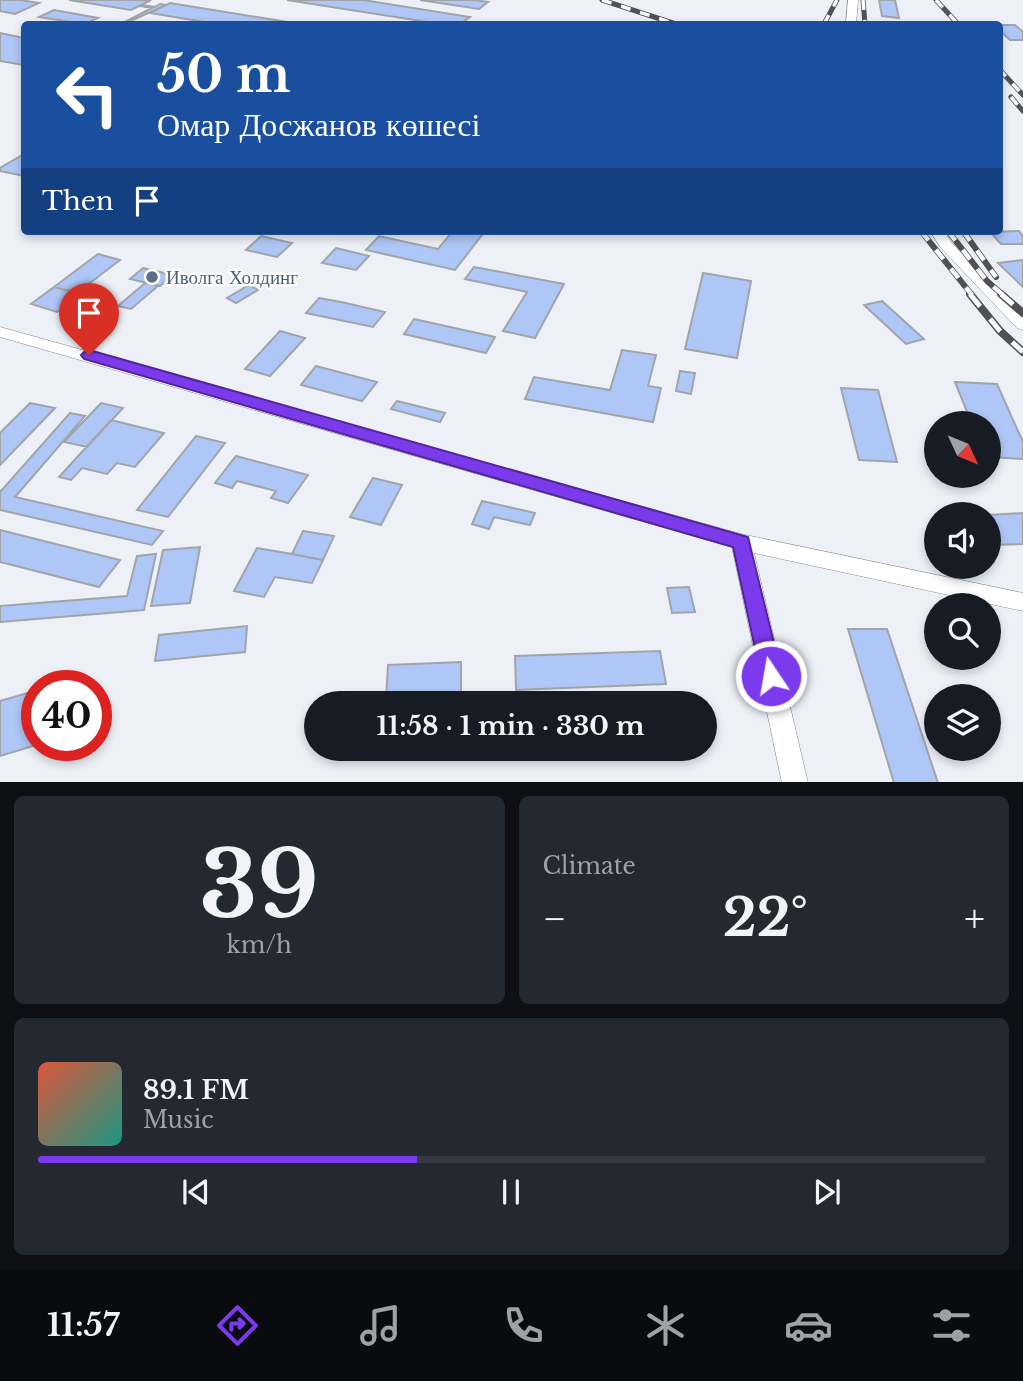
<!DOCTYPE html>
<meta charset="utf-8">
<style>
body{margin:0;font-family:"Libre Baskerville",serif;background:#242831;color:#f1f3f6;height:100vh;display:flex;flex-direction:column;font-size:26px;white-space:nowrap}
*{box-sizing:border-box;margin:0}
p{font-size:23px;color:#9ea1a6}
.icon{flex:none;width:38px;height:38px;fill:none;stroke:currentColor;stroke-width:2;stroke-linecap:round;stroke-linejoin:round}
.map{position:relative;height:782px;overflow:hidden}
.panel{display:flex;flex-direction:column;gap:14px;padding:14px;background:#0d0f14;flex:1}
.panel>*{flex:none}
.hud{position:absolute;left:21px;top:21px;width:982px;height:214px;border-radius:7px;box-shadow:0 4px 10px #0003;background:#1a4fa0;color:#fff;overflow:hidden}
.needle{width:46px;rotate:134deg}
.buttons{position:absolute;left:924px;top:411px;display:grid;gap:14px}
.buttons a{display:grid;place-items:center;width:77px;height:77px;border-radius:50%;background:#171b24;box-shadow:0 4px 10px #0003;font-size:35px}
.speed{position:absolute;left:21px;top:670px;display:flex;gap:14px;font-size:35px;font-weight:700;text-align:center}
.speed>*{display:grid;place-content:center;width:91px;height:91px;border-radius:50%;background:#171b24;box-shadow:0 4px 10px #0003;line-height:1}
.speed .limit{border:10px solid #d22;background:#fff;color:#111}
.pin{position:absolute;display:grid;place-items:center;width:60px;height:60px;color:#fff;margin:-72px -30px;border-radius:50% 50% 50% 0;rotate:-45deg;box-shadow:0 0 7px #0007}
.pin .icon{rotate:45deg}
.me{position:absolute;width:77px;margin:-38px;rotate:348deg;stroke-linejoin:round;filter:drop-shadow(0 0 5px #0008)}
.turn{display:flex;align-items:center;gap:24px;height:147px;padding:0 21px;font-size:32px}
.turn .icon{width:91px;height:91px;stroke-width:2.5}
.turn b{display:block;font-size:49px;line-height:60px}
.then{display:flex;align-items:center;height:66px;padding:0 21px;background:#0003;gap:14px;font-size:26px}
.big{font-size:52px;font-weight:800;line-height:1.1}
.panel .widget{flex:1;display:flex;flex-direction:column;justify-content:center;gap:10px;min-width:0;padding:0 24px;border-radius:10px;background:#242831}
.panel .dial{align-items:center;gap:0}
.dial b{font-size:91px;line-height:1}
.song{display:flex;align-items:center;gap:21px}
.cover{width:84px;height:84px;border-radius:10px;background:linear-gradient(135deg,hsl(10 70% 55%),hsl(170 70% 35%))}
.played{height:7px;border-radius:4px;background:linear-gradient(90deg,#7c3aed 40%,#363941 40%)}
.keys{display:flex;justify-content:space-around;direction:ltr}
.heat{display:flex;justify-content:space-between;align-items:center;font-size:38px;direction:ltr}
.panel .tiles{flex:1;display:grid;gap:14px;grid-template-columns:1fr 1fr}
.widget:last-child{grid-column:span 2}
.trip{position:absolute;left:304px;top:691px;width:413px;height:70px;border-radius:35px;background:#171b24;box-shadow:0 4px 10px #0003;font-weight:800;line-height:70px;text-align:center}
.tab-bar{display:flex;height:112px;justify-content:space-around;align-items:center;background:#090b0e;color:#9ea1a6}
.tab-bar .icon{width:49px;height:49px}
.tab-bar .active{color:#7c3aed}
.tab-bar b{font-size:32px;color:#f1f3f6}
.map>svg:first-child{display:block}
</style>
<div class="map">
<svg width="1023" height="783" viewBox="0 0 1023 783">
<rect width="100%" height="100%" fill="#edf1f7"/>
<!-- building -->
<path fill="#afc7f6" stroke="#a1a4a9" stroke-width="2" d="M0 0H20L39 3 15 14 0 11Z
M69 0H151L131 10Z
M287 0H363L470 17 460 24H440Z
M420 0H474L488 2 479 9Z
M879 0H895L899 18 882 16Z
M170 3 300 24H217L150 13Z
M160 4 166 5 124 24H107L90 22 121 24 152 8 140 6 142 5 155 7Z
M54 10 98 18 84 24 39 17Z
M999 25H1015L1023 32V40H1010L999 30Z
M0 33 24 38V65L0 61Z
M24 154V176L0 171V168Z
M453 231H485L455 270 366 250 379 236 438 249Z
M1019 231 1023 236V244H1001L990 232Z
M261 236 292 243 277 257 246 250Z
M336 248 369 256 356 270 322 263Z
M98 254 120 260 77 293 54 287Z
M1023 260V287L998 263Z
M474 267 564 284 535 338 503 331 527 292 465 279Z
M143 268 173 275 160 286 130 279Z
M703 273 751 281 737 358 685 349Z
M145 283 158 286 131 309 118 306Z
M249 285 258 290 236 303 227 298Z
M54 287 80 294 57 312 31 304Z
M319 298 341 302 385 312 373 327 306 313Z
M882 301 924 339 906 344 864 305Z
M414 319 495 337 486 353 404 334Z
M280 331 305 338 270 376 245 369Z
M622 350 656 355 648 386 661 388 653 422 525 399 534 377 610 390Z
M316 366 377 382 362 401 301 385Z
M680 371 695 373 691 394 676 391Z
M955 382 997 384 1023 442V459L989 457V424H972Z
M841 388 878 390 897 462 859 460Z
M397 401 445 413 440 422 391 409Z
M30 403 55 408 0 465V433Z
M101 403 123 408 87 447 64 442Z
M70 413 85 416 15 497 163 531 152 545 0 510V492Z
M111 420 164 433 135 467 117 463 107 474 82 468 71 480 59 477Z
M196 436 225 443 168 517 137 510Z
M236 456 308 475 288 503 271 498 276 491 237 481 232 488 215 483Z
M373 478 402 485 381 525 350 517Z
M482 501 535 513 530 525 494 517 489 529 472 524Z
M1023 513V544L992 545 989 540V515Z
M0 530 120 560 99 587 0 562Z
M303 531 334 536 323 560 292 554Z
M200 547 190 603 151 606 163 550Z
M257 548 292 554 323 560 312 583 275 577 264 597 234 591Z
M156 554 144 610 0 622V606L127 596 137 556Z
M689 587 695 612 672 613 667 588Z
M247 626 245 652 155 661 159 635Z
M848 629H887L938 783H894Z
M660 651 666 684 516 690 515 656Z
M461 662V697L386 700 388 665Z
M34 691 33 746 0 756V701Z"/>
<g fill="none" stroke-linecap="round" stroke-linejoin="round">
<defs>
<path id="minor" d="M848 0H858L856 24H846Z
M930 231H944L951 242 1023 316V330L1017 328 941 248Z
M0 327 741 534 1023 593V611L754 553 808 783H782L732 547 0 337Z"/>
</defs>
<!-- minor casing -->
<use href="#minor" stroke="#81848a" stroke-width="1"/>
<!-- minor -->
<use href="#minor" fill="#fff" fill-rule="evenodd"/>
<defs>
<path id="rail-far2" d="M602 0 676 24
M863 0 865 24
M936 0 958 24
M824 24 837 0
M999 69 1023 95
M1011 97 1023 111"/>
<path id="rail-far1" d="M921 231 972 295
M948 231 987 281 1003 295
M963 231 996 277"/>
<path id="rail" d="M970 294 1000 331 1023 352
M1001 294 1023 313"/>
</defs>
<!-- rail-far2 casing -->
<use href="#rail-far2" stroke="#4f5154" stroke-width="5"/>
<!-- rail-far1 casing -->
<use href="#rail-far1" stroke="#4f5154" stroke-width="6"/>
<!-- rail casing -->
<use href="#rail" stroke="#4f5154" stroke-width="8"/>
<!-- rail-far2 -->
<use href="#rail-far2" stroke="#fdfeff" stroke-width="3.5" stroke-dasharray="10" stroke-linecap="butt"/>
<!-- rail-far1 -->
<use href="#rail-far1" stroke="#fdfeff" stroke-width="4.5" stroke-dasharray="12" stroke-linecap="butt"/>
<!-- rail -->
<use href="#rail" stroke="#fdfeff" stroke-width="5" stroke-dasharray="16" stroke-linecap="butt"/>
</g>
<!-- route -->
<path fill="#7c3aed" stroke="#51269a" stroke-width="2" d="M89 350 748 537 782 676 779 683 771 685 764 683 761 676 733 547 84 359 81 355 84 352Z"/>
<!-- markers -->
<circle fill="#5c6f8a" stroke="#fdfeff" stroke-width="2.5" cx="152" cy="277" r="7"/>
<g text-anchor="middle" stroke-width="5" stroke-linejoin="round" paint-order="stroke">
<!-- service labels -->
<g font-size="19" fill="#4e5e75" stroke="#fdfeff" text-anchor="start">
<text x="166" y="284">Иволга Холдинг</text>
</g>
</g>
</svg>
<div class="buttons">
<a><svg class="needle" viewBox="-14 -14 28 28"><path d="M0-13l5 13h-10z" fill="#e53935"/><path d="M0 13l5-13h-10z" fill="#9ea1a6"/></svg></a>
<a><svg class="icon" aria-label="sound" viewBox="0 0 24 24"><path d="M4 9h4l5-4v14l-5-4H4zM17 9q2 3 0 6"/></svg></a>
<a><svg class="icon" aria-label="search" viewBox="0 0 24 24"><circle cx="10" cy="10" r="6"/><path d="M15 15l6 6"/></svg></a>
<a><svg class="icon" aria-label="layers" viewBox="0 0 24 24"><path d="M12 4l9 5-9 5-9-5zM3 14l9 5 9-5"/></svg></a>
</div>
<div class="speed"><div class="limit">40</div></div>
<div class="pin" style="left:89px;top:355px;background:#d93025"><svg class="icon" aria-label="arrive" viewBox="0 0 24 24"><path d="M6 21V4h12l-3 4 3 4H6"/></svg></div>
<svg class="me" style="left:771px;top:676px" viewBox="-20 -20 40 40"><circle r="17" fill="#7c3aed" stroke="#fff" stroke-width="3"/><path d="M0-11L8 9 0 5-8 9z" fill="#fff"/></svg>
<div class="trip">11:58 · 1 min · 330 m</div>
<div class="hud">
<div class="turn"><svg class="icon" aria-label="left" viewBox="0 0 24 24"><path d="M17 20v-9H6M10 6l-5 5 5 5"/></svg><div><b>50 m</b>Омар Досжанов көшесі</div></div>
<div class="then">Then<svg class="icon" aria-label="arrive" viewBox="0 0 24 24"><path d="M6 21V4h12l-3 4 3 4H6"/></svg></div>
</div>
</div>
<section class="panel">
<div class="tiles">
<div class="widget dial"><b>39</b><p>km/h</p></div>
<div class="widget"><p>Climate</p>
<div class="heat"><a>−</a><b class="big">22°</b><a>+</a></div>
</div>
<div class="widget">
<div class="song"><i class="cover"></i><div><b>89.1 FM</b><p>Music</p></div></div>
<div class="played"></div>
<div class="keys"><svg class="icon" aria-label="previous" viewBox="0 0 24 24"><path d="M18 5L8 12l10 7zM5 5v14"/></svg><svg class="icon" aria-label="pause" viewBox="0 0 24 24"><path d="M8 5v14M16 5v14"/></svg><svg class="icon" aria-label="next" viewBox="0 0 24 24"><path d="M6 5l10 7-10 7zM19 5v14"/></svg></div>
</div>
</div>
</section>
<nav class="tab-bar">
<b>11:57</b>
<svg class="icon active" aria-label="directions" viewBox="0 0 24 24"><path d="M12 3l9 9-9 9-9-9zM9 14v-3h6M13 9l2 2-2 2"/></svg>
<svg class="icon" aria-label="music" viewBox="0 0 24 24"><path d="M9 18V5l10-2v13"/><circle cx="6" cy="18" r="3"/><circle cx="16" cy="16" r="3"/></svg>
<svg class="icon" aria-label="phone" viewBox="0 0 24 24"><path d="M5 4h4l2 5-3 2q2 4 5 5l2-3 5 2v4C11 20 4 13 5 4z"/></svg>
<svg class="icon" aria-label="climate" viewBox="0 0 24 24"><path d="M12 3v18M4 7l16 10M4 17L20 7"/></svg>
<svg class="icon" aria-label="car" viewBox="0 0 24 24"><path d="M5 17H2v-5l4-1 3-4h7l3 4 3 1v5h-3M9 17h6M6 11h13"/><circle cx="7" cy="17" r="2"/><circle cx="17" cy="17" r="2"/></svg>
<svg class="icon" aria-label="filters" viewBox="0 0 24 24"><path d="M4 7h16M4 17h16"/><circle cx="9" cy="7" r="2"/><circle cx="15" cy="17" r="2"/></svg>
</nav>
